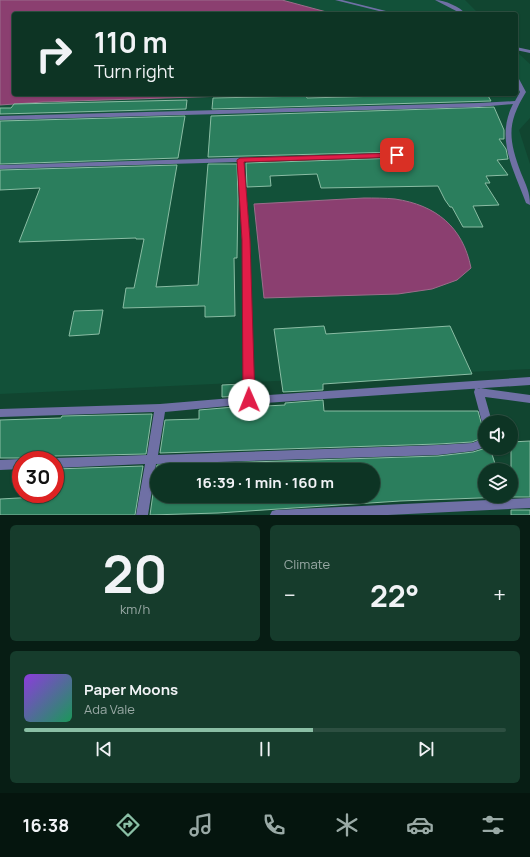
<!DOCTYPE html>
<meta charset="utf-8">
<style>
body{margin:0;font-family:Manrope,sans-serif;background:#163c2c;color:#f1f3f6;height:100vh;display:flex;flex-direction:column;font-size:15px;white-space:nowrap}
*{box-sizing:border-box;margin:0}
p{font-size:13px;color:#9aaaa6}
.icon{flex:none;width:22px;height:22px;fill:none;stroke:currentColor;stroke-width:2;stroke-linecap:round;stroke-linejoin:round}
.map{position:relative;height:515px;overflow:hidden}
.sheet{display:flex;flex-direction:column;gap:10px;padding:10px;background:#071d14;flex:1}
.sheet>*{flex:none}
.banner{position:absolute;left:12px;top:12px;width:506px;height:84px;border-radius:4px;box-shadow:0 1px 3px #0004,0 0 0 1px #2d4f41;background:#0d3424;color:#f1f3f6;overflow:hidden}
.tools{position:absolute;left:478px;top:415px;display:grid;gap:8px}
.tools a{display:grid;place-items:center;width:40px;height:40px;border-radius:50%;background:#0d3424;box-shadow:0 1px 3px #0004,0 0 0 1px #2d4f41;font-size:20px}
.speed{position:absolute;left:12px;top:451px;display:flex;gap:8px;font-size:20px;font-weight:700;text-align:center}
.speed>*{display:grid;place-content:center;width:52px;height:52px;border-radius:50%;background:#0d3424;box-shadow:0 1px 3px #0004,0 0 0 1px #2d4f41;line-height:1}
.speed .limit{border:6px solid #d22;background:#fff;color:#111}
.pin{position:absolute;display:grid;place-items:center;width:34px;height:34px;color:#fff;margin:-17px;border-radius:8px;box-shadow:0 2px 6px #0006}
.me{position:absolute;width:44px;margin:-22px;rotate:359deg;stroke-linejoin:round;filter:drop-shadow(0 0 3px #0008)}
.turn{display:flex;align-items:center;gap:14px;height:84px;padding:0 16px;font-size:18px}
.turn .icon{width:52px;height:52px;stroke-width:2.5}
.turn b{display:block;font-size:28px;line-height:34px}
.big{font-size:30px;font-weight:700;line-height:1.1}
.sheet .card{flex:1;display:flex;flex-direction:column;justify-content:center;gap:6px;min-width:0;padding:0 14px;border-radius:6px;background:#163c2c}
.sheet .dial{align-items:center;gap:0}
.dial b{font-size:52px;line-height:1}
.song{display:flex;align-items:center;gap:12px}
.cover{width:48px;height:48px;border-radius:6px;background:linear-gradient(135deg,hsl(270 70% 55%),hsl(150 70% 35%))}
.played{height:4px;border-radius:2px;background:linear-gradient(90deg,#8abfa5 60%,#2d4f41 60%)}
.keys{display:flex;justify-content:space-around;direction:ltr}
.heat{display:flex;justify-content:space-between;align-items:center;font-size:22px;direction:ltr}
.sheet .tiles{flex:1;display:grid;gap:10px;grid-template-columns:1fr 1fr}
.card:last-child{grid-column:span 2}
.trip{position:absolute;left:150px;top:463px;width:230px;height:40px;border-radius:20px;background:#0d3424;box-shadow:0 1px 3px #0004,0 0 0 1px #2d4f41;font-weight:700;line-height:40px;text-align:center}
.dock{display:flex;height:64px;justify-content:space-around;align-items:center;background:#05150e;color:#9aaaa6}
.dock .icon{width:28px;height:28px}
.dock .selected{color:#8abfa5}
.dock b{font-size:18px;color:#f1f3f6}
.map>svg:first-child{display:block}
</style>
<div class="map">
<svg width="530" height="515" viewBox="0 0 530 515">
<rect width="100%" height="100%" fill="#114530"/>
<!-- built -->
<path fill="#125139" d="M0 0H465L479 14H14V94H516V51L530 64V118L519 130 530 164V369L0 394Z"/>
<!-- water -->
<path fill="#8b3f70" stroke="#9b6d8b" d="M0 0H282L334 14H14V94H287L43 102 0 105Z
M364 198C374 198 385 198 395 199 436 205 463 227 471 268L457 280 432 289 398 294 264 298 254 204Z"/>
<!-- building -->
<path fill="#2b7e5d" stroke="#8abda4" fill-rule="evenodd" d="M382 94H487L491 101 212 109 213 98 306 96 307 98 382 96Z
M187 100 186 109 0 114V108H11L14 104Z
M494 107 504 130V139H499L506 149 508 159 497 160 508 175 486 176 490 183H485L499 205 473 206 483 227H463L452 207H450L445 200 438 186 321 188 317 174 270 176 271 186 247 187 246 163 399 158 400 154 398 152 208 157 211 116Z
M185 116 178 158 0 164V121Z
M208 164H237L238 199 237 258H234L235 316 205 317V306L123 308 126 288H134L144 239H136V238L19 242 40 188 0 190V170L177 165 156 287 198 285Z
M103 310 99 334 69 336 74 311Z
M324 326 326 334 450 326 472 374 323 384V390L283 392 274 329Z
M242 384V396L222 397V385Z
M323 400 324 411H478L481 422 485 431V437L472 442 438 444 160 453 165 420 199 419V410L246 406V407L285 405V403Z
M152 414 146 454 55 456 50 459 24 460 21 458H0V420L61 418 62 416Z
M530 441V497H511V442Z
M486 448H490L497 470H485V496H505V497L400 501 218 513 150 515 157 465 438 456 473 452ZM157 470H373V496H157Z
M143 466 135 515H0V499L55 496V469Z
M511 510H530V515H511Z"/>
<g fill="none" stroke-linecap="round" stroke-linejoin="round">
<!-- street -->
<path fill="#6f70a5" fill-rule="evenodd" d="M335 0H342L398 14H391Z
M435 0C445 0 460 7 466 14H462Z
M516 47 530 50V53L516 50Z
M516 77 519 79 526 92C507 123 508 138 521 173 526 185 530 192 530 205L526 203C514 170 495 139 513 104L479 107 0 120V116L479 103 515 101 520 92 516 84Z
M397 153 399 154V156L244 162 250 240 254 396 530 377V385L249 404 165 412 158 455 438 445 472 443 485 438V447L473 451 438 455 156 464 148 515H136L145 464 55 468V460H51L55 458 147 455 154 412 0 417V409L160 404 244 397 242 240 238 162 0 169V165Z
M479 388 530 395V403L485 397 492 422H485V426L482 422 474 392 475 389Z
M21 459 23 460H21V469L0 470V460Z
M530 498V508L388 515H270L272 511 276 510Z"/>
</g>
<!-- route -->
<path fill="#e11d48" stroke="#92132f" d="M397 153 401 155 400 157 244 162 250 240 255 400 253 403 249 404 245 403 243 400 242 240 237 160 240 158Z"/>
</svg>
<div class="tools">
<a><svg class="icon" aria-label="sound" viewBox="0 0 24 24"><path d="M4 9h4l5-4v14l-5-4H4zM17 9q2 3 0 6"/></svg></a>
<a><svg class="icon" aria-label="layers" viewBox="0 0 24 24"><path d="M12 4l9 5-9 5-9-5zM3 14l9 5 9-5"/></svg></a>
</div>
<div class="speed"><div class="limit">30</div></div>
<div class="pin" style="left:397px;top:155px;background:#d93025"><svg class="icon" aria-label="arrive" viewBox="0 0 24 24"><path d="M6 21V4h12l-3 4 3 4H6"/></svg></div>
<svg class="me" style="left:249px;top:400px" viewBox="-20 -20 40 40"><circle r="19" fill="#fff"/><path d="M0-13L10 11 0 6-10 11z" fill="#e11d48"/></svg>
<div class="trip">16:39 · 1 min · 160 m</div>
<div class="banner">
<div class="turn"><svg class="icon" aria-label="right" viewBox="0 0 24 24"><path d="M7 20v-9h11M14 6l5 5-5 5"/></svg><div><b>110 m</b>Turn right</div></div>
</div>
</div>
<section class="sheet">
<div class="tiles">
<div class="card dial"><b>20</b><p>km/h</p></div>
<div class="card"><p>Climate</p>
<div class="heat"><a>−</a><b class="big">22°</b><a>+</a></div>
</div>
<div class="card">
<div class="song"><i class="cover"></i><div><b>Paper Moons</b><p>Ada Vale</p></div></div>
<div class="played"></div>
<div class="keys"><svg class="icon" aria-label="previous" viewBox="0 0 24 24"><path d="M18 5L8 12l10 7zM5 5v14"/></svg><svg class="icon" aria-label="pause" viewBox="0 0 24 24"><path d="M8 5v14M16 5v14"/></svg><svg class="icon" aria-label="next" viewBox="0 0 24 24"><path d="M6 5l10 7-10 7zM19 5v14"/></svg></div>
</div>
</div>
</section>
<nav class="dock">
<b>16:38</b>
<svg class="icon selected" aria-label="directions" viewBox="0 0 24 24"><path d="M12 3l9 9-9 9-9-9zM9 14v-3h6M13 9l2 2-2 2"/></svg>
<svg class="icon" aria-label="music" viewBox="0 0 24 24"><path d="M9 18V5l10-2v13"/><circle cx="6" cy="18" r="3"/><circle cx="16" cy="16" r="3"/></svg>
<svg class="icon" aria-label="phone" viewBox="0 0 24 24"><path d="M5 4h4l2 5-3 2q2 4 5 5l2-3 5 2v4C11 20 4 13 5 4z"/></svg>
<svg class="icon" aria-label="climate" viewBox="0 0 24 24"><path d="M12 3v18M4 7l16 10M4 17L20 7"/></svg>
<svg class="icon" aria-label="car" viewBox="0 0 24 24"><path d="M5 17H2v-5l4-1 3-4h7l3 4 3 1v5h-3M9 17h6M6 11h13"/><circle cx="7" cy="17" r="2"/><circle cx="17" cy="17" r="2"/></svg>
<svg class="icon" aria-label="filters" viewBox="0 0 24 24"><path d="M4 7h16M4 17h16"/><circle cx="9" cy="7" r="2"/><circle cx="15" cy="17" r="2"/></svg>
</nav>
